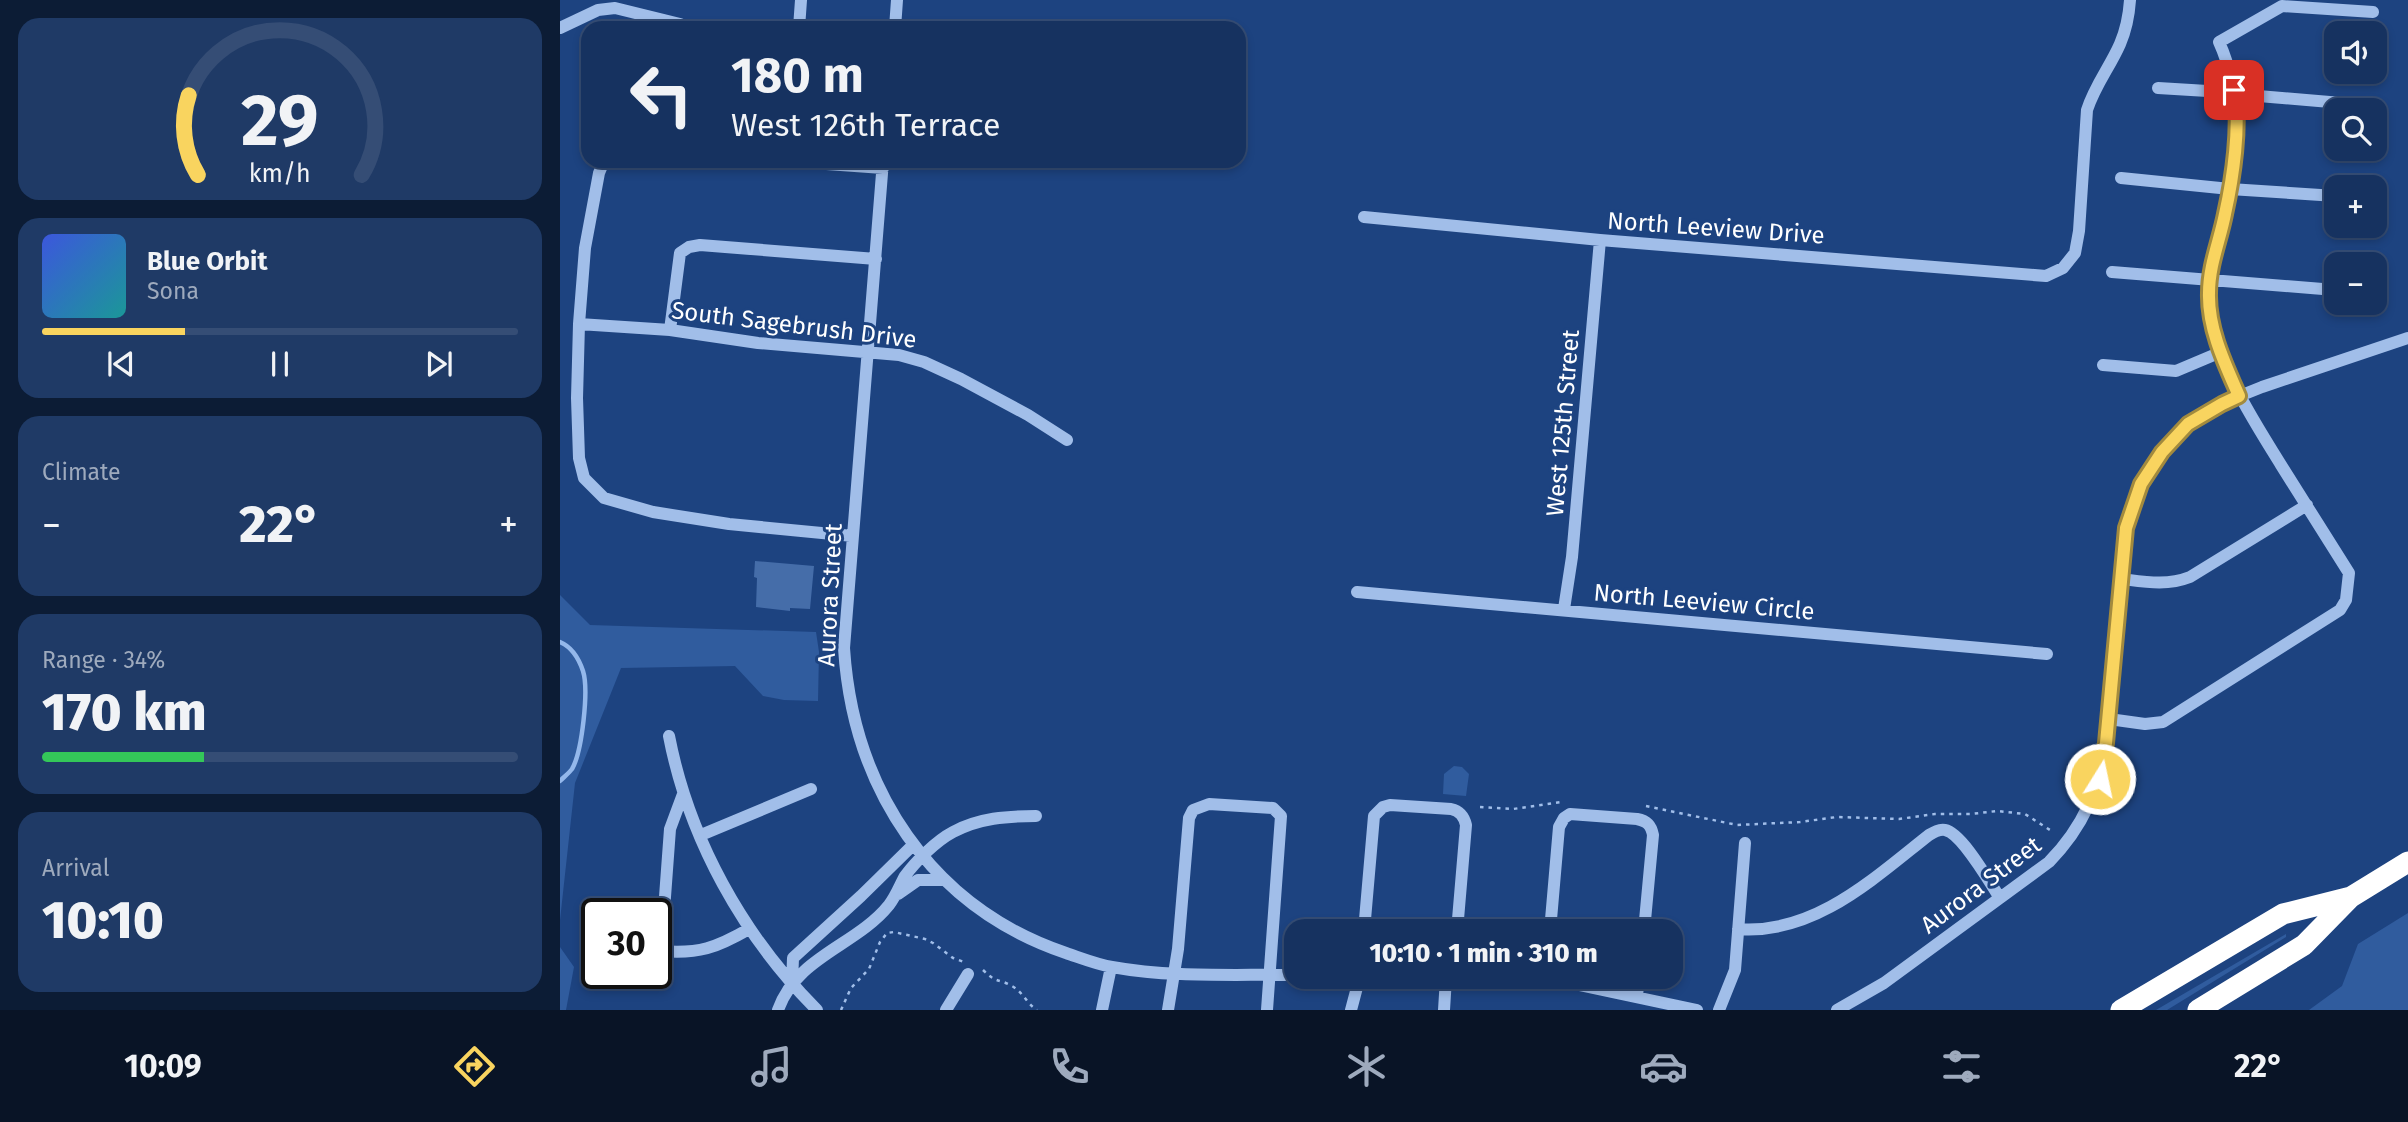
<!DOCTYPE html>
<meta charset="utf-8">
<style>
body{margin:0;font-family:"Fira Sans",sans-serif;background:#1f3a66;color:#f1f3f6;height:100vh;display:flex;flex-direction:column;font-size:26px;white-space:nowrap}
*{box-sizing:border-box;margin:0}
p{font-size:23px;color:#9eaabd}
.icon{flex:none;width:38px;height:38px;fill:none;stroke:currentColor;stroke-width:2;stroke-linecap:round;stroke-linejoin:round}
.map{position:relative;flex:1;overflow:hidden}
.details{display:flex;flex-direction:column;gap:18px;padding:18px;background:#0c1c35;width:560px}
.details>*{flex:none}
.banner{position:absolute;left:21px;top:21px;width:665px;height:147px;border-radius:21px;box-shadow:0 4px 10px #0003,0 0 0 2px #354d75;background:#163260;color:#f1f3f6;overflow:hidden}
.controls{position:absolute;left:1764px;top:21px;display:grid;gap:14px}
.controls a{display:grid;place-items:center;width:63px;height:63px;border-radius:14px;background:#163260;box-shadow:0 4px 10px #0003,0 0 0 2px #354d75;font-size:35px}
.speed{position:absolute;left:21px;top:898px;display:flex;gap:14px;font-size:35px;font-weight:700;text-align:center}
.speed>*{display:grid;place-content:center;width:91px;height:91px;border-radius:50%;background:#163260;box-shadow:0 4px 10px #0003,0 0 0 2px #354d75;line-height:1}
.speed .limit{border:4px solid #111;border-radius:10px;background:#fff;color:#111}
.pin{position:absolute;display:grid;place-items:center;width:60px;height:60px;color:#fff;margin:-30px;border-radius:14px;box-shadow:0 4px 10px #0006}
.me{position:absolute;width:77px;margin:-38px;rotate:10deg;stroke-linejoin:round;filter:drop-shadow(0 0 5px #0008)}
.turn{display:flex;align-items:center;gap:24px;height:147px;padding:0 35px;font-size:32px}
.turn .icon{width:91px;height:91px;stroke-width:2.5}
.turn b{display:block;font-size:49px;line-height:60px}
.big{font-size:52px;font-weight:800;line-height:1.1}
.details .card{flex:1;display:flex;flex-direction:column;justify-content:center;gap:10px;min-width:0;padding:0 24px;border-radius:21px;background:#1f3a66}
.details .dial{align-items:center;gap:0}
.dial svg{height:182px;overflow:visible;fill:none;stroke:#354d75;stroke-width:7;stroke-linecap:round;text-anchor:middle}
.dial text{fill:#f1f3f6;stroke:none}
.song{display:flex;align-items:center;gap:21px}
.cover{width:84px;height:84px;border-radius:10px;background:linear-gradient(135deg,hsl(230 70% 55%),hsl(180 70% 35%))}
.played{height:7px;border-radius:4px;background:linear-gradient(90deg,#f9d45f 30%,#354d75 30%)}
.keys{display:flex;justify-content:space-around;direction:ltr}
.heat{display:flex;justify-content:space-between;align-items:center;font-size:38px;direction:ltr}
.charge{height:10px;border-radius:5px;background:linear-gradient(90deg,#34c759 34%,#354d75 0)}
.trip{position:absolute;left:724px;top:919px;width:399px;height:70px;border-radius:21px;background:#163260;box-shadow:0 4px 10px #0003,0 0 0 2px #354d75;font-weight:800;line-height:70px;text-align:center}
.tabs{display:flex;height:112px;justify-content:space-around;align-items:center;background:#091426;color:#9eaabd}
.tabs .icon{width:49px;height:49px}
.tabs .active{color:#f9d45f}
.tabs b{font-size:32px;color:#f1f3f6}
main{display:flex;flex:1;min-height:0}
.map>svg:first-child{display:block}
</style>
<main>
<section class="details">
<div class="card dial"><svg viewBox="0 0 100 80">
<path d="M14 69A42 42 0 1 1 86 69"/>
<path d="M14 69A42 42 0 0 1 10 34" stroke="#f9d45f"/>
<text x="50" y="56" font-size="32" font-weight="700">29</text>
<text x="50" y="72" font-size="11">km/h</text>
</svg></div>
<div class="card">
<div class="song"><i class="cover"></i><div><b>Blue Orbit</b><p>Sona</p></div></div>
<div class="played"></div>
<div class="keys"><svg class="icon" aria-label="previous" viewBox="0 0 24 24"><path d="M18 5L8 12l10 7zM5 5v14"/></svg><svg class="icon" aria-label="pause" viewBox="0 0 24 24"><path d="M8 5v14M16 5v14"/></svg><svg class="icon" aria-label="next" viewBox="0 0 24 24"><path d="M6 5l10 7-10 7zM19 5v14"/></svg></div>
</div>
<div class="card"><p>Climate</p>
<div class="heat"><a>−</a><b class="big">22°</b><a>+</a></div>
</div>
<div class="card"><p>Range · 34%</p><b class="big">170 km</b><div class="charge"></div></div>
<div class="card"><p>Arrival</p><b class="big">10:10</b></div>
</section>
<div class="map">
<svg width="1848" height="1010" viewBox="0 0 1848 1010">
<rect width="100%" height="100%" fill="#1d4380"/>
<!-- green -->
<path fill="#305c9e" d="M0 595 30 625 256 632 259 652 258 701 224 700 203 696 175 666 61 668 15 783 0 920Z
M894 766 902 767 909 774 906 796 883 794 884 774Z
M1848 913V1010H1749L1782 986 1798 944Z
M1726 934V937L1607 1010H1596Z
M0 947 14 967 6 1010H0Z"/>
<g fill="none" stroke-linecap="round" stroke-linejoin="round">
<!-- stream -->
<path stroke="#94b8eb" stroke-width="4.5" d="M0 642C12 647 19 659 23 671 29 690 22 752 12 769 9 773 4 777 0 781"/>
</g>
<!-- building -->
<path fill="#456da9" d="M195 561 254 566 250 609 230 608V611L196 607 197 578 194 577Z"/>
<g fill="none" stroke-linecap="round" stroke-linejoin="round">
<!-- path -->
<path stroke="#a1bee9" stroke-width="2.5" stroke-dasharray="3.5 5" stroke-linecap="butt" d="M1086 806 1177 825 1240 822 1277 817 1339 819 1375 814H1411L1437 811 1465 814 1490 830
M920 807 953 809 1002 802
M423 970C437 984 438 978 452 986 463 992 467 1004 477 1010
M281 1010 291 988 309 969 320 942 327 933 334 932 365 939 373 943 393 958 404 962"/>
<!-- minor -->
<path stroke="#a1bee9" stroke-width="12" d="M0 28 38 10 55 8 120 24 127 28
M239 28 241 0
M335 28 337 0
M1598 88 1664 92 1674 90
M1675 94 1805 105
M44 161 39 173 25 248 19 324 17 398 19 458 24 478 44 498 93 512 169 524 293 536
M224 161 323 168
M323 161 284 648C293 788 370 907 506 953 521 958 536 964 552 967 612 978 676 974 737 975
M1561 178 1670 189 1776 196
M804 217 1040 240 1486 276 1503 268 1515 253 1519 231 1527 110C1535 85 1550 67 1560 44 1566 30 1569 15 1570 0
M1552 272 1775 290
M19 324 110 330 198 343 339 355 364 362 401 379 468 415 507 440
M110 330 120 253 129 247 140 245 316 259
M1543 365 1616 371 1661 352
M1562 579C1586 582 1607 586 1630 577L1747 505
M797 592 1487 654
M1004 609 1012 557 1040 240
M1549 719 1585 724 1603 722 1780 610 1786 600 1789 573C1766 537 1744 501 1721 465 1689 413 1652 359 1649 296 1647 267 1660 241 1665 213 1677 157 1683 94 1659 42L1722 6 1813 12
M109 736C129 839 183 936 257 1010
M123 794 110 829 101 951C139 954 156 948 189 929
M141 835 251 789
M338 894 358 880H384
M1178 929C1254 935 1313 879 1369 835 1374 832 1379 829 1385 830 1402 833 1430 883 1440 898
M804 931 814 816 823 807 830 805 891 809C900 811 904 816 906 825L897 931
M990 931 999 827 1004 818 1010 814 1077 819C1087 821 1091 825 1093 835L1084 931
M783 976 959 980 1019 985 1137 1010
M232 984 233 958 301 896 353 845
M1077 996 1079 976
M218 1010C237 956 296 946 329 905 336 896 340 885 345 876 356 861 376 841 393 832 419 818 447 816 476 816
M386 1010 408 974
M542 1010 551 967
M608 1010 618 949 629 818 633 810 649 804 713 808 721 816 707 1010
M791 1010 800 976
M884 1010 886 978
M1159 1010 1175 970 1185 843
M1277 1010 1324 983 1489 862C1524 826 1538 791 1546 743L1566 528 1581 484 1602 452 1628 424 1662 403 1702 387 1848 338"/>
<!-- highway -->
<path stroke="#fff" stroke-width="21" d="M1561 1010 1723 914 1791 897
M1638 1010 1744 945 1791 897 1848 862"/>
</g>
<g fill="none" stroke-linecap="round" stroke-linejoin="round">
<defs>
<path id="route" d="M1540 779 1546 743 1566 528 1581 484 1602 452 1628 424 1662 404 1679 396C1665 364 1648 329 1649 293 1649 265 1660 240 1665 214 1673 178 1681 125 1674 90"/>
</defs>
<!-- route casing -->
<use href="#route" stroke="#a28a3e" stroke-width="18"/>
<!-- route -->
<use href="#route" stroke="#f9d45f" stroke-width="12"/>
</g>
<g text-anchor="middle" stroke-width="6" stroke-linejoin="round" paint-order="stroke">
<!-- street labels -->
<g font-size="24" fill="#fff" stroke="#1d4380">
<text transform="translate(1156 228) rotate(4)" y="8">North Leeview Drive</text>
<text transform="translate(234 325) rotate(7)" y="8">South Sagebrush Drive</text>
<text transform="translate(1003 423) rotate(-85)" y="8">West 125th Street</text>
<text transform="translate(270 595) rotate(-87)" y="8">Aurora Street</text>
<text transform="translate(1144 602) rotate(5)" y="8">North Leeview Circle</text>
<text transform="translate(1421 885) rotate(-37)" y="8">Aurora Street</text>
</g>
</g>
</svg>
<div class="controls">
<a><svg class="icon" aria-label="sound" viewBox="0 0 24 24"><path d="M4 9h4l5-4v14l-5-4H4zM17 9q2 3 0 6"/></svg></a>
<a><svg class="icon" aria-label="search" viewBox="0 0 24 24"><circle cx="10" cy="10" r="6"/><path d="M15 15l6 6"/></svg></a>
<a>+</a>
<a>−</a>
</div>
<div class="speed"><div class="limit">30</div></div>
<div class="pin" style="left:1674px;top:90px;background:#d93025"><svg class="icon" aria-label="arrive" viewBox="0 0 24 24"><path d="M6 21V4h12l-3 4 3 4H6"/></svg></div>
<svg class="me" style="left:1540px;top:779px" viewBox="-20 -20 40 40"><circle r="17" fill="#f9d45f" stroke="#fff" stroke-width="3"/><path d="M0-11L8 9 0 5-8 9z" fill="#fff"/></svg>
<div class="trip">10:10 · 1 min · 310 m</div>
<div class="banner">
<div class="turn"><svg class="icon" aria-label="left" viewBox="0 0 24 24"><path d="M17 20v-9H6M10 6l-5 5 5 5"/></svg><div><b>180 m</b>West 126th Terrace</div></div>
</div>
</div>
</main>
<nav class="tabs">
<b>10:09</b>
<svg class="icon active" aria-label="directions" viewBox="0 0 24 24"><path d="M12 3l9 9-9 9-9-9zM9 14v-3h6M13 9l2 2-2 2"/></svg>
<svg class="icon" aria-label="music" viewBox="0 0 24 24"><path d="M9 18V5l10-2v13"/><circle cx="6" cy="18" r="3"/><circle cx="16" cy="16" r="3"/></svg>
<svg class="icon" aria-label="phone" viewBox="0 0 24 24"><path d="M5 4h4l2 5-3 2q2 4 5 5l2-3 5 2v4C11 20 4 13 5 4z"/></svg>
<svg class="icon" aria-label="climate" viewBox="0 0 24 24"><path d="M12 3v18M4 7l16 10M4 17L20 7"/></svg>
<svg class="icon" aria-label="car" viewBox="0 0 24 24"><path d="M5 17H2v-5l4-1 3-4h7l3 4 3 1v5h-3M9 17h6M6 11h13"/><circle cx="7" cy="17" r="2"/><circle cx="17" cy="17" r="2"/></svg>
<svg class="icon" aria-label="filters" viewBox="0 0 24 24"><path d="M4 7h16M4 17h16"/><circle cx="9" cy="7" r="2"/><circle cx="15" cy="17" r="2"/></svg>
<b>22°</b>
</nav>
